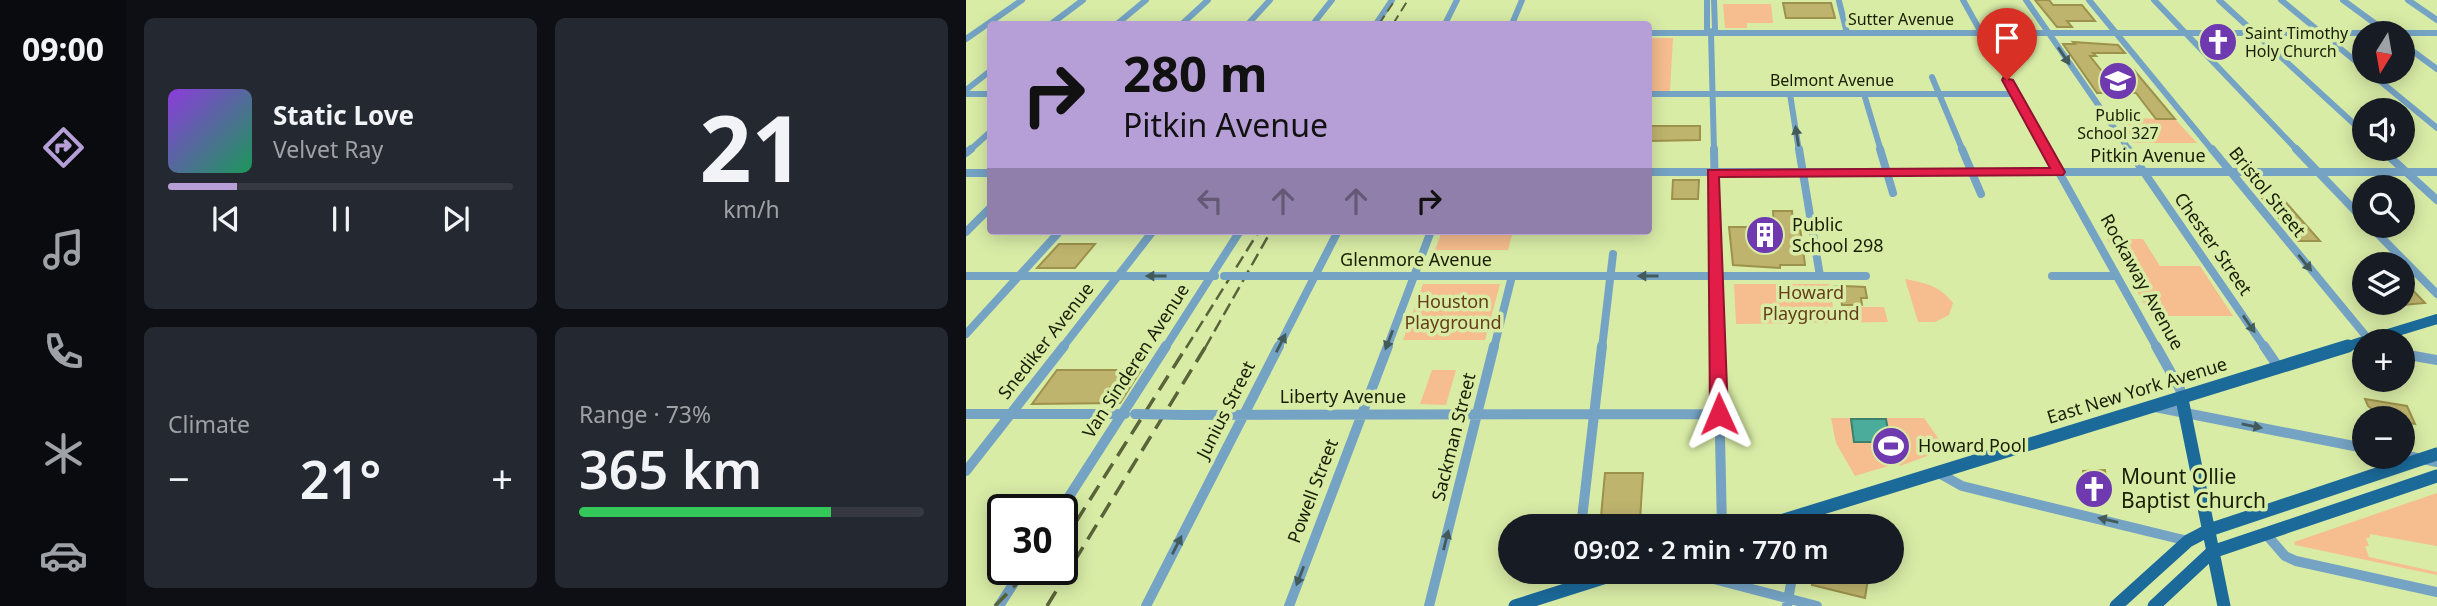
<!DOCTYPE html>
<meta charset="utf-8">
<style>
body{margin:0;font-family:"Noto Sans",sans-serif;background:#242831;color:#f1f3f6;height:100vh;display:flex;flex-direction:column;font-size:26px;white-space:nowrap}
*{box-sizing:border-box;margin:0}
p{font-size:23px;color:#9ea1a6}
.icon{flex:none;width:38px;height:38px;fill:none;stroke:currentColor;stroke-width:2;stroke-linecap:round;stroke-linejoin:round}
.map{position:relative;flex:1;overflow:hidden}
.drawer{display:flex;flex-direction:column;gap:18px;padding:18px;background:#0d0f14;width:840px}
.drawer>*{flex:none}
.banner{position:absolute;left:21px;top:21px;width:665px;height:214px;border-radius:7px;box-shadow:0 4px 18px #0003;background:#b69fd6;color:#111;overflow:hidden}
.needle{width:46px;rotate:191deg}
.controls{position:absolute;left:1386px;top:21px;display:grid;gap:14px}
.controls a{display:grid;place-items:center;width:63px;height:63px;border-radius:50%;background:#171b24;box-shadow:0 4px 18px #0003;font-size:35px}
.speed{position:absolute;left:21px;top:494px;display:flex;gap:14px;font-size:35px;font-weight:700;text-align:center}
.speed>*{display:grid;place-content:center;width:91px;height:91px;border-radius:50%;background:#171b24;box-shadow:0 4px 18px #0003;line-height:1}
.speed .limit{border:4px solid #111;border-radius:10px;background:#fff;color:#111}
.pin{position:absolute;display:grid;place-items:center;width:60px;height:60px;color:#fff;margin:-72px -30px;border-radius:50% 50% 50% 0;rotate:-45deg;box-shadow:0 0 7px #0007}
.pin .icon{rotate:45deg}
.me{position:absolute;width:77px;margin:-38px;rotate:359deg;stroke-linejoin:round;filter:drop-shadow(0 0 5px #0008)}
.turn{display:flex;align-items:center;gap:24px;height:147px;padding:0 21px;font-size:32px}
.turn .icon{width:91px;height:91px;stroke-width:2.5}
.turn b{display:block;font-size:49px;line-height:60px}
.lanes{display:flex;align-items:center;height:66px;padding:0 21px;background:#0003;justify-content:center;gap:35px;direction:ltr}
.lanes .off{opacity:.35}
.big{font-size:52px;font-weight:600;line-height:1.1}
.drawer .widget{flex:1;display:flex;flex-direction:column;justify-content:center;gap:10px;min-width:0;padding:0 24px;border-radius:10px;background:#242831}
.drawer .dial{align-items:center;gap:0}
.dial b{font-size:91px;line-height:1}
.song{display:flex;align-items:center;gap:21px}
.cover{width:84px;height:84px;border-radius:10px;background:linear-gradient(135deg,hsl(270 70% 55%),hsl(150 70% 35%))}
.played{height:7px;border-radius:4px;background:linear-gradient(90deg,#b69fd6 20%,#363941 20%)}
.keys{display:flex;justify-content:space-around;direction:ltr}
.heat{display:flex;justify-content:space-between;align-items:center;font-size:38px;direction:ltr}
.charge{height:10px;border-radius:5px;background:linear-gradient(90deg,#34c759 73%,#363941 0)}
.drawer .tiles{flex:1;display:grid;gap:18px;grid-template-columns:repeat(2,1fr)}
.trip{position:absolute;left:532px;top:514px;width:406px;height:70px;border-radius:35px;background:#171b24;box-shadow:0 4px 18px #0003;font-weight:600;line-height:70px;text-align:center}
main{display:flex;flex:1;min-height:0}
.tabs{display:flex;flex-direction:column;width:126px;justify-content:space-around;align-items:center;background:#090b0e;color:#9ea1a6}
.tabs .icon{width:49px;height:49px}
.tabs .current{color:#b69fd6}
.tabs b{font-size:32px;color:#f1f3f6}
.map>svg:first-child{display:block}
</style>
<main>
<nav class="tabs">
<b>09:00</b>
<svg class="icon current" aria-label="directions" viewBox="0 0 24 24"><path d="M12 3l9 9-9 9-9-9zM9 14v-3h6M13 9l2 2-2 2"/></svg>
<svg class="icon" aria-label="music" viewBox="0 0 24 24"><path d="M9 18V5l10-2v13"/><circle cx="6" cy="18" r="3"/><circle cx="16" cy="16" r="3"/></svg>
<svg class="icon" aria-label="phone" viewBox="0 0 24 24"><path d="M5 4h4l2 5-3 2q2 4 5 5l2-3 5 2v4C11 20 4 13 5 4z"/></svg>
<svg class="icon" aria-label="climate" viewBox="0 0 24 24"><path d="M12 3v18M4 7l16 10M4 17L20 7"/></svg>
<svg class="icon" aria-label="car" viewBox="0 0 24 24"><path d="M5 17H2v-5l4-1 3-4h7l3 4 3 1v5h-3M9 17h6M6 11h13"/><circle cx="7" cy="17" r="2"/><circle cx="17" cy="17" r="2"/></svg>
</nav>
<section class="drawer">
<div class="tiles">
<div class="widget">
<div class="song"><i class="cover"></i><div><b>Static Love</b><p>Velvet Ray</p></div></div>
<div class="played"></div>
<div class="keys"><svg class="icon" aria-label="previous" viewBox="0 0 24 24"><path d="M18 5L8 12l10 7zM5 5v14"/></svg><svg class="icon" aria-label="pause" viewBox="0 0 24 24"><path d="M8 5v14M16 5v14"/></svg><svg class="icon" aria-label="next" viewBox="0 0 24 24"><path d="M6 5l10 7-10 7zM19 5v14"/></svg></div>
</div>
<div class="widget dial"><b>21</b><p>km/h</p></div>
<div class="widget"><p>Climate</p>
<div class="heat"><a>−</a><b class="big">21°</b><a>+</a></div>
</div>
<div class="widget"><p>Range · 73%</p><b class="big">365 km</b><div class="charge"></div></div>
</div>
</section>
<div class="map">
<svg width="1471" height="606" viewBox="0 0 1471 606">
<rect width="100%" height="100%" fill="#d9eca6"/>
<!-- green -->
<path fill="#f6bd8e" d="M757 4H805L807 23H781V28H759Z
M683 38H707L704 91H683Z
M1151 118 1209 119 1231 143H1167Z
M476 231H547L542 250H469Z
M1141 239H1177L1194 266H1234L1267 316H1185Z
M939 279C960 283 974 286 987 303L983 315 969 322H952Z
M457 284H534L519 340H437Z
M863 284 867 307H918L922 322 770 324 768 284Z
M466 370H490L480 405 454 404Z
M865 418H958L980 449 934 466 932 463 889 476 870 443Z
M1471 493V546L1404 534V538H1400L1403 546H1399L1403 557 1471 572V575L1329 545 1328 542Z"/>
<!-- water -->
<path fill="#4bac9b" stroke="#3c816d" stroke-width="2" d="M885 419H920L924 442H888Z"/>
<!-- building -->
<path fill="#bfb46d" stroke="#9d924b" stroke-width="2" d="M1069 0H1083L1087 5H1116L1129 21H1101L1106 27H1091Z
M817 3H865L869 18H820Z
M1107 42 1152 45 1159 53H1127L1130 56H1124L1135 70H1168L1209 119H1190L1170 93H1131L1097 44H1109Z
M682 126H734V140L683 141Z
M707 180H733L732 199H706Z
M1296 198H1316L1354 241H1332Z
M807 211H826L828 227H834L839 265H814V268L767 265 763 227H808Z
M93 244H129L109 268H71Z
M1437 280 1459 303 1437 305Z
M878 286 899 287 901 298H895L896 305H876L875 298H868L866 287Z
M161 366H172L170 370H175L154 403 66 404 91 370H159Z
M1399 399 1441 406 1449 424 1437 422V418H1417L1402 406Z
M1139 470 1140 479H1136L1139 503 1119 499 1117 471Z
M639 473H677L674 520H680L679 527H634Z
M848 572H903L899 598 846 585Z"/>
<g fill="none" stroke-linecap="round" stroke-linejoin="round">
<!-- minor-far2 -->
<path stroke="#75a3c4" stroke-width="6" d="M741 0V29L745 33 748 151
M997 0 1081 151
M1060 0 1164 151
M1123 0 1247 151
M1188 0 1332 151
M1253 0 1398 133
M1315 0 1398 68
M1377 0 1422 33
M1442 0 1471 20
M873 1 881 33
M85 24 117 0
M151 24 180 0
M216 24 242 0
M282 24 304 0
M347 24 366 0
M410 24 426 0
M479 24 491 0
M546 24 556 0
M682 33H1398
M745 33 749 29 748 0
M1437 33H1471
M0 39 56 0
M1437 44 1471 69
M1403 72 1471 128
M966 77 997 151
M0 90 24 71
M0 94H24
M682 94H1049
M824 94 833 151
M898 94 915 151
M3 151 24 132"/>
<!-- minor-far1 -->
<path stroke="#75a3c4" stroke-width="8" d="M748 149 752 348
M833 149 854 276
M914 149 927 193
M996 149 1015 194
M1080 149 1191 348
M1162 149 1299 348
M1246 149 1404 341
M1330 149 1398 220
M1415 149 1471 200
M0 153 5 149
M682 172H1471
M0 173H24
M1404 226 1471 294
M0 232 24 208
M0 276H249
M296 276H900
M1086 276H1150
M0 334 94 231
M96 348 187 231
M199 348 274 231
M312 348 372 231
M421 348 465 231
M528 348 546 276
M636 348 647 254"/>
<!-- minor -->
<path stroke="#75a3c4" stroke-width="10" d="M752 346 756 527
M1190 346 1214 389 1216 399
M1298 346 1313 368
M1437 354 1471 360
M1189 407 1398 448
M0 414H159
M218 415 753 414
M1437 455 1471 462
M0 471 98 346
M971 472 996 486 1222 541
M95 509 200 346
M615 527 636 346
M1299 533 1319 556 1330 561 1471 592
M721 572 851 606
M608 586 610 572
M33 606 57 569
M180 606 313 346
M323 606 422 346
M463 606 528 346
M821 606 827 572"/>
<!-- major-far1 -->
<path stroke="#1b6a9a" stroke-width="10" d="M1399 341 1471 319
M1377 348 1398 341"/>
<!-- major -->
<path stroke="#1b6a9a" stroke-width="13" d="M1216 399 1258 606
M795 527 1382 346
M549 606 656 572
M1150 606 1222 541 1243 530 1471 454
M1188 606 1246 552 1471 476"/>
<!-- rail-far2 -->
<path stroke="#59643a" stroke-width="2" stroke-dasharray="10 5" stroke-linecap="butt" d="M413 24 429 0
M427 24 442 0"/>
<!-- rail-far1 -->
<path stroke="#59643a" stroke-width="2.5" stroke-dasharray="13 6" stroke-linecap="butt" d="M220 348 293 231
M239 348 305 231"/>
<!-- rail -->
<path stroke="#59643a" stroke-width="3.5" stroke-dasharray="17 9" stroke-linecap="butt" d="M96 544 221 346
M29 606 65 569
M81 606 240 346"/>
<!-- minor-bridge-far1 -->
<path stroke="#75a3c4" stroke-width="8" d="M258 276H296"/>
<!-- minor-bridge -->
<path stroke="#75a3c4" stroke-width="10" d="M169 414 218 415"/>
</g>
<!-- one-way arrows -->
<defs><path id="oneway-solid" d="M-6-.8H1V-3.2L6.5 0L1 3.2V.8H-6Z" transform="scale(1.75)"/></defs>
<g fill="#425a5a">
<use href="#oneway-solid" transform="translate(1098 56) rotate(56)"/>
<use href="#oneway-solid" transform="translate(831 136) rotate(-99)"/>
<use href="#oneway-solid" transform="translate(1339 263) rotate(51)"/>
<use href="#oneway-solid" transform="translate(190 276) rotate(-180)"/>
<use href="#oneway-solid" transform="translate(682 276) rotate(180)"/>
<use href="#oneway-solid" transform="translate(1283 324) rotate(55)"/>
<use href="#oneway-solid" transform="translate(423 340) rotate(111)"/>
<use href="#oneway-solid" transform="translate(315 343) rotate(-63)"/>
<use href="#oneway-solid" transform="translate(1286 426) rotate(11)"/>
<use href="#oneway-solid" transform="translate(1142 520) rotate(-167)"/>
<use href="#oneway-solid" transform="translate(480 540) rotate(-76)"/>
<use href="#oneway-solid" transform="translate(211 545) rotate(-63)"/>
<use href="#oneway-solid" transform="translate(334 576) rotate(111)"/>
</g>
<!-- route -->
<path fill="#e11d48" stroke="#92132f" stroke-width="2" d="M1037 78 1047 80 1099 172 1097 175 753 177 762 414 760 419 753 421 747 419 744 414 742 170 1084 168 1036 80Z"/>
<!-- icons -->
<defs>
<symbol id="church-disc" viewBox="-11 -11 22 22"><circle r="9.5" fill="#6f39b0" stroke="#d9eca6"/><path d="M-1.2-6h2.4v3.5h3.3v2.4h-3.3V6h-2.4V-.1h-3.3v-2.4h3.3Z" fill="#fff"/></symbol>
<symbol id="school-disc" viewBox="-11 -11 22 22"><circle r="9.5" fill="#6f39b0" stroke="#d9eca6"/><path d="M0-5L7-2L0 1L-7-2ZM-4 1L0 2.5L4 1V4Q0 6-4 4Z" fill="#fff"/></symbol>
<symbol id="building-disc" viewBox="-11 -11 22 22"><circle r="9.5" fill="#6f39b0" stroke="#d9eca6"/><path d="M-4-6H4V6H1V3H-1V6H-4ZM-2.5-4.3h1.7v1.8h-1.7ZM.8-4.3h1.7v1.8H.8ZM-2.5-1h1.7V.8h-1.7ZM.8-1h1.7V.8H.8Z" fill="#fff"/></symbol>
<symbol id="stadium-disc" viewBox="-11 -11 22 22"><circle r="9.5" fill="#6f39b0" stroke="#d9eca6"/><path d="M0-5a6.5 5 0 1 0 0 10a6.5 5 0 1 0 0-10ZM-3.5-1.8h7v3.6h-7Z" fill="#fff"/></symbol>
</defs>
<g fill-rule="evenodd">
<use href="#church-disc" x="1230" y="20" width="44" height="44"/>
<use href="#school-disc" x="1130" y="59" width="44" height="44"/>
<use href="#building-disc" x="777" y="213" width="44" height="44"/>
<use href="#stadium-disc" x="903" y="424" width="44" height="44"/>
<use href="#church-disc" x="1106" y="467" width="44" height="44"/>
</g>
<g text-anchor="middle" stroke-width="7" stroke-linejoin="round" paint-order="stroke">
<!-- far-street labels -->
<g font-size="16" fill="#181e03" stroke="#d9eca6">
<text x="935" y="25">Sutter Avenue</text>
<text x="866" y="86">Belmont Avenue</text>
</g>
<!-- far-poi labels -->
<g font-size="16" fill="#181e03" stroke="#d9eca6" text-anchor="start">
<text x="1279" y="39">Saint Timothy<tspan x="1279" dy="18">Holy Church</tspan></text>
<text x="1152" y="121" text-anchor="middle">Public<tspan x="1152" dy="18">School 327</tspan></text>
</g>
<!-- street labels -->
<g font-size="18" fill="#181e03" stroke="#d9eca6">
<text x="1182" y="162">Pitkin Avenue</text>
<text transform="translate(1301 192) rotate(51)" y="6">Bristol Street</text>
<text transform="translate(1247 244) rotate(55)" y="6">Chester Street</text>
<text x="450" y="266">Glenmore Avenue</text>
<text transform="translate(1176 282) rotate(61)" y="6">Rockaway Avenue</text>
<text transform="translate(80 341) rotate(-52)" y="6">Snediker Avenue</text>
<text transform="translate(170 361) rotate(-57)" y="6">Van Sinderen Avenue</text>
<text transform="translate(1171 391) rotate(-17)" y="6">East New York Avenue</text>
<text x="377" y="403">Liberty Avenue</text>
<text transform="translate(260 410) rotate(-63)" y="6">Junius Street</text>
<text transform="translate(488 437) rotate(-76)" y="6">Sackman Street</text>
<text transform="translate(347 491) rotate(-69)" y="6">Powell Street</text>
</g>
<!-- poi labels -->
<g font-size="18" fill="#181e03" stroke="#d9eca6" text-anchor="start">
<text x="826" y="231">Public<tspan x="826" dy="21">School 298</tspan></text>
<text x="952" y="452">Howard Pool</text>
</g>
<!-- park labels -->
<g font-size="18" fill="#653d19" stroke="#d9eca6">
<text x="845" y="299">Howard<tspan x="845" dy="21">Playground</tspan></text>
<text x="487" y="308">Houston<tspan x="487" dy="21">Playground</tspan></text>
</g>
<!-- near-poi labels -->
<g font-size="21" fill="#181e03" stroke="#d9eca6" text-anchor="start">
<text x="1155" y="484">Mount Ollie<tspan x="1155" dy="24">Baptist Church</tspan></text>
</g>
</g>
</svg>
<div class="controls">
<a><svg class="needle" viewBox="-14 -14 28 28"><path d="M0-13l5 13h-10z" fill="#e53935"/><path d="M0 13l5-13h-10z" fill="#9ea1a6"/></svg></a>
<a><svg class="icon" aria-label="sound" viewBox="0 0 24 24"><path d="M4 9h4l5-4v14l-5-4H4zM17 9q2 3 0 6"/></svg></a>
<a><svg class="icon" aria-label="search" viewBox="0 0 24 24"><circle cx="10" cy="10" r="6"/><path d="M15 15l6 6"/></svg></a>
<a><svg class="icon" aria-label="layers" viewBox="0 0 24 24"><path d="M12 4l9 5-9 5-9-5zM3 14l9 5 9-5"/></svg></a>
<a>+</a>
<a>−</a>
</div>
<div class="speed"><div class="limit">30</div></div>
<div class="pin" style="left:1041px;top:80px;background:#d93025"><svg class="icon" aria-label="arrive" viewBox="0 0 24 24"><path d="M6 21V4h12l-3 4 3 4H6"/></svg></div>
<svg class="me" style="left:753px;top:414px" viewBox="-20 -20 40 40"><path d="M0-17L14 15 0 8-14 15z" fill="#e11d48" stroke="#fff" stroke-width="4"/></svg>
<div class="trip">09:02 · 2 min · 770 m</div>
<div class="banner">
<div class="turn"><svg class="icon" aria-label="right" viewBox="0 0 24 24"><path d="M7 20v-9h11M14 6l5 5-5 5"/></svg><div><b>280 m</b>Pitkin Avenue</div></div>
<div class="lanes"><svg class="icon off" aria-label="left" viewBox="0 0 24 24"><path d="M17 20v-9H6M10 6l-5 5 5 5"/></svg><svg class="icon off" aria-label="ahead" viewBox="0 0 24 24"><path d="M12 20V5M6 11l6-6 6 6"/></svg><svg class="icon off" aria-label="ahead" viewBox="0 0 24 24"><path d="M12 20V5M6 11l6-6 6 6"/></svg><svg class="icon" aria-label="right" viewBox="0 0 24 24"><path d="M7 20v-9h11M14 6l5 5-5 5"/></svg></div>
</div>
</div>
</main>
